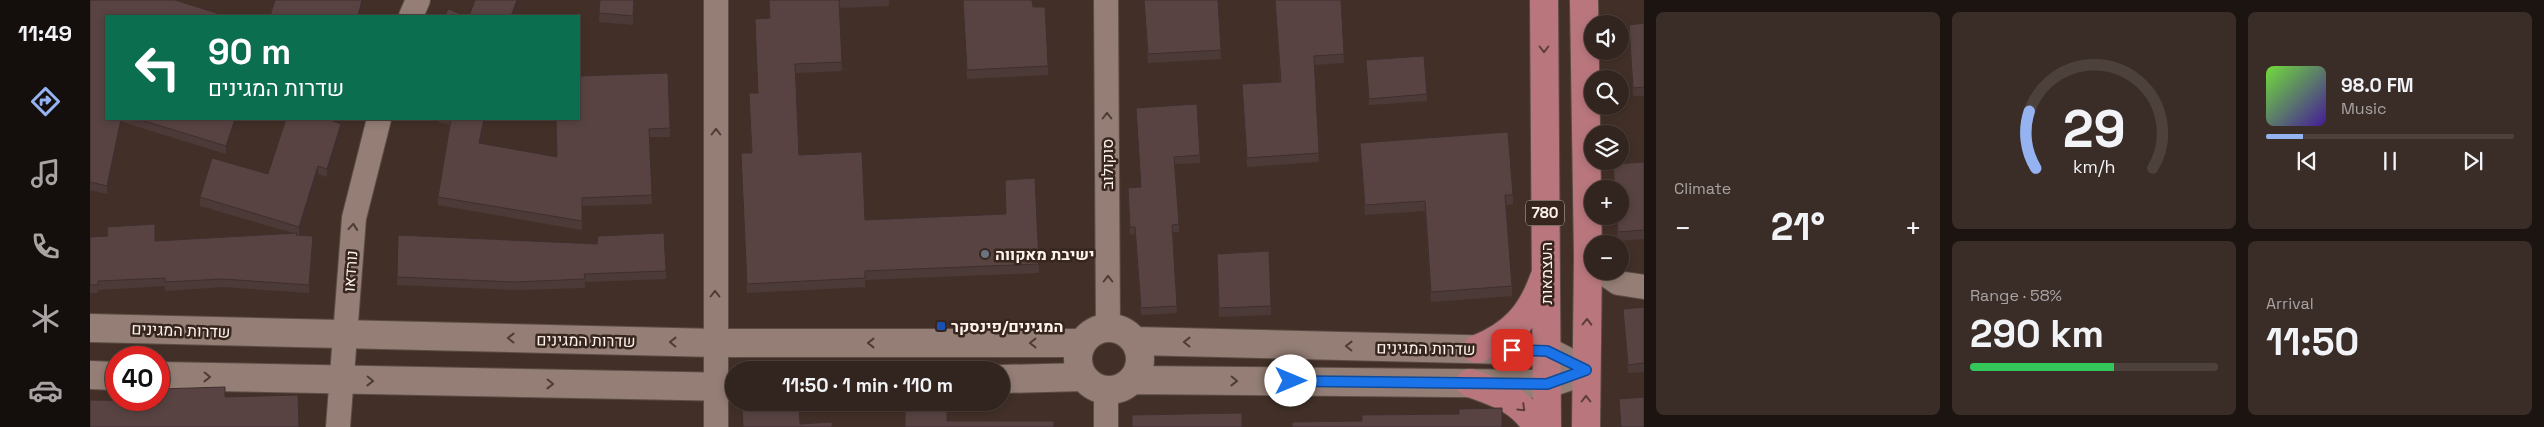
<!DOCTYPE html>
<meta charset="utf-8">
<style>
body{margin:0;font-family:"Space Grotesk",Heebo,sans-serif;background:#3a2c27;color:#f1f3f6;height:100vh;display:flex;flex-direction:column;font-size:19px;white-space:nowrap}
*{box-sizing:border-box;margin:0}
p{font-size:16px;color:#a8a4a4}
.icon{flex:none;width:28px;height:28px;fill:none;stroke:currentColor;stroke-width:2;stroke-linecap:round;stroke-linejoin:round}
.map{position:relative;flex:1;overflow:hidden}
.side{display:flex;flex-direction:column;gap:12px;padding:12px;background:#1c1410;width:900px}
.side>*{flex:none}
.top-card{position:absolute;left:15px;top:15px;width:475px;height:105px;border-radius:0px;box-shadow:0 2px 8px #0003,0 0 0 1px #4d413c;background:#0b6e4f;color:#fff;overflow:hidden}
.buttons{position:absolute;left:1494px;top:15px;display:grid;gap:10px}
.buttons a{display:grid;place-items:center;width:45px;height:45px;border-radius:50%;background:#32241e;box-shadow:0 2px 8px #0003,0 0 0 1px #4d413c;font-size:25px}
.speed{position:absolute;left:15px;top:346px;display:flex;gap:10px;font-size:25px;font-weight:700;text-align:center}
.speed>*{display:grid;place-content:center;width:65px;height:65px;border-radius:50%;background:#32241e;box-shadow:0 2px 8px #0003,0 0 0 1px #4d413c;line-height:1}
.speed .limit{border:8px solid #d22;background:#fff;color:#111}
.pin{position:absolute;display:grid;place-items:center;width:42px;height:42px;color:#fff;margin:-21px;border-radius:10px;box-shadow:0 2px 8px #0006}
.me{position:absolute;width:55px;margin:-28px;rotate:90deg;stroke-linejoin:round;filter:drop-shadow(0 0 4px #0008)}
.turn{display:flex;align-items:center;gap:18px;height:105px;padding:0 20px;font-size:22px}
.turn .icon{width:65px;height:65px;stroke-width:2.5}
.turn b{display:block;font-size:35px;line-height:42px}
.big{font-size:38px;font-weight:600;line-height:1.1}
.side .widget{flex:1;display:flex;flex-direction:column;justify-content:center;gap:8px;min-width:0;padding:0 18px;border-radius:8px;background:#3a2c27}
.side .dial{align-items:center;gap:0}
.dial svg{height:130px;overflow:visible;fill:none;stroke:#4d413c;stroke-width:7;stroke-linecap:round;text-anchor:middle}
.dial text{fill:#f1f3f6;stroke:none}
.song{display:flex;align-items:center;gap:15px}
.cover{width:60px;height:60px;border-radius:8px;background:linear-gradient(135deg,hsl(100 70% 55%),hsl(260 70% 35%))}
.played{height:5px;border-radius:2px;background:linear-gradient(90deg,#95b2f1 15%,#4d413c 15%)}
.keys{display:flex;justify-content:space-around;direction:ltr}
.heat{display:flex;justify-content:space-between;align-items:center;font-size:28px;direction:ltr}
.charge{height:8px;border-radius:4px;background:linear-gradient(90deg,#34c759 58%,#4d413c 0)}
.side .tiles{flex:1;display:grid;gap:12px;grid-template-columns:repeat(3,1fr)}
.widget:first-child{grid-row:span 2}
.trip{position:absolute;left:635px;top:361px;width:285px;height:50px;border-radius:25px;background:#32241e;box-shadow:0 2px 8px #0003,0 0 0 1px #4d413c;font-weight:600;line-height:50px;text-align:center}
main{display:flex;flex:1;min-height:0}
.menu{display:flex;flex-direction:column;width:90px;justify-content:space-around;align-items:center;background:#140e0c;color:#a8a4a4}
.menu .icon{width:35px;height:35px}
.menu .current{color:#95b2f1}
.menu b{font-size:22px;color:#f1f3f6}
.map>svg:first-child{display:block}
</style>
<main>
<nav class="menu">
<b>11:49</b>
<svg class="icon current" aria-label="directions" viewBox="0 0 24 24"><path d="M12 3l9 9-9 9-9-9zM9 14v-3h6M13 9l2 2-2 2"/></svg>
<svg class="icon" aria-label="music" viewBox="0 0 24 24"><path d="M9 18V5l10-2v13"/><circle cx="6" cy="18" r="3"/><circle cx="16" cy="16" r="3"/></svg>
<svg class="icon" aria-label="phone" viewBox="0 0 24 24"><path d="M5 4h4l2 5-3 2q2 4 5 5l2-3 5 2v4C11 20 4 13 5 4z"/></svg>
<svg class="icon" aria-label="climate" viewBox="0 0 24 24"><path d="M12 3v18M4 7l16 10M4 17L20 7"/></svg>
<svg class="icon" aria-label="car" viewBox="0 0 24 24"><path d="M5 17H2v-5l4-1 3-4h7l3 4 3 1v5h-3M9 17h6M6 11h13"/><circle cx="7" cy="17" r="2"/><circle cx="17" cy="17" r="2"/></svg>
</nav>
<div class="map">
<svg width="1554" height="427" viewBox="0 0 1554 427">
<rect width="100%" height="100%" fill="#423028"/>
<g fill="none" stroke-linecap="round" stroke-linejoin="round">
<defs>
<path id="street" d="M626 0V427
M1016 0 1018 328
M321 16 328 0
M1511 271 1528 283 1554 287
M1016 391V427
M248 427 264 218 289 119"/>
<path id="secondary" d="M988 359a31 31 0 1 1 62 0a31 31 0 1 1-62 0Z
M0 328 625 343H992
M1045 341 1457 351 1496 371
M0 375 26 376
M69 376 644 387
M911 379 993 377
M1042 380 1457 384 1478 377"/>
<path id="primary" d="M1454 0 1457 427
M1494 0 1498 256 1496 427
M1387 349C1422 335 1441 315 1454 278
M1380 383C1408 393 1431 400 1447 427"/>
</defs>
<!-- street casing -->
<use href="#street" stroke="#5b4c45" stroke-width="26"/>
<!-- secondary casing -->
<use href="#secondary" stroke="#5b4c45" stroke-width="30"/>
<!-- primary casing -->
<use href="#primary" stroke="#5b4c45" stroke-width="30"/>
<!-- street -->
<use href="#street" stroke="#947e75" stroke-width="24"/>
<!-- secondary -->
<use href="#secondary" stroke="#947e75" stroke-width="28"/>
<!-- primary -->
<use href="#primary" stroke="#b9777d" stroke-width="28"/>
</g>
<!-- wall -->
<path fill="#4c3a39" d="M0 0 16 119H147L136 154 32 122 17 194 0 190Z
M510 0H545L543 25 509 22Z
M679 0H799V6L749 8 752 71 706 73 709 155 775 220 916 214 915 180 949 264V273L775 280V287L657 293 651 153H661L659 93H668L680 19Z
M873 0H942L943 7 958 66V75L877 79Z
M1054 0H1128L1131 59 1058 63Z
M1185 0H1251L1254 63 1224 65 1229 162 1157 167 1152 84 1190 82Z
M1554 23V96H1543L1539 25Z
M1276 60 1337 94V101L1279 105Z
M1046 108 1110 155V163L1084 164 1089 224V232H1083L1087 313 1051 315 1045 234 1040 235 1038 195V188L1051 187Z
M196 119H239V120L251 132 237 177 228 174 209 235H207L223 245 219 293 133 287 75 291V286L8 290V293H0V237L17 236V227L65 241 203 233 110 206V197L178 174Z
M348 119H396L391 144 467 157 466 119 580 128V137H559L562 204 492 206V230L348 205V197L360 125 348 122Z
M1270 143 1423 195V204L1416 205 1422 286V296L1341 302 1335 211 1275 215Z
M1554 162V239L1528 241 1526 216H1530V189H1524L1523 164Z
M1127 254 1181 306V315L1129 317Z
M576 271V279L495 282V288L424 290 307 285V277Z
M1554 307V372L1538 373 1533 309Z"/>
<!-- shaded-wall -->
<path fill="#3e2f2e" d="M272 0 273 6 270 16H268Z
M427 0H431L424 16H421Z
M544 0H545L543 25V16Z
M31 119H32V122L17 194V186Z
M145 119H147L136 154V146Z
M394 119H396L389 152V143Z
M251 124V132L237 177V169Z
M228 166V174L209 235V227Z
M223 236V245L219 293V285Z"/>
<!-- building -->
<path fill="#584342" stroke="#3e2f2e" d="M0 0H85L136 16H16V119H31L17 186 0 182Z
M185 0H272L268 16H180Z
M385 0H427L421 16H379Z
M510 0H544L543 16 509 13Z
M679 0H749L752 62 705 64 709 155 772 152 775 220 916 214 915 180 945 178 949 264 775 271V278L657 284 651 153H662L659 93H668L665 19 680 18Z
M873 0H942L943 7H955L958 66 877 70Z
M1054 0H1128L1131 50 1058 54Z
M1185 0H1251L1254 54 1224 56 1229 153 1157 158 1152 84 1191 82Z
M358 9 376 16H355Z
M1554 23V87L1543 88 1539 25Z
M1334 56 1337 94 1279 99 1276 60Z
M578 73 580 128 559 129 562 195 492 198V221L348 197 361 119H394L389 143 467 157 466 119H489V76Z
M1107 104 1110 155 1084 157 1089 224 1082 225 1087 306 1051 308 1045 227H1040L1038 188 1051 187 1046 108Z
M48 119H145L136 146Z
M196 119H237L251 124 237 169 228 166 209 227 110 197 122 158 178 174Z
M1418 132 1423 195H1415L1422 286 1341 292 1335 201 1275 205 1270 143Z
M1554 162V230L1528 232 1527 216H1530V189H1525L1523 164Z
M65 224V241L207 233 206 235 223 236 219 285 133 279 75 282V278L8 281V285H0V237L18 236 17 227Z
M574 233 576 271 494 274 495 279 424 282 307 277 308 235 507 244 508 236Z
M1179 251 1181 306 1129 308 1127 254Z
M1554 307V363L1538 365 1533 309Z
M135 387V397L208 395 209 427H0V400L63 401V400H69V389Z
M1554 397V427H1531L1529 399Z
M709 404 710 424 742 422V427H653L652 407Z
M815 406H857V421H964V427H815Z
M1412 408V427H1202V422L1272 421V415L1369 414V409Z
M1152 413V427H1042V415Z"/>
<!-- one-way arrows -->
<defs><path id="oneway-chevron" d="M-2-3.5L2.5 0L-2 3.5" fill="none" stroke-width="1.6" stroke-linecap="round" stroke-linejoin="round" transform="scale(1.25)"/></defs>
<g stroke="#5e3e3a">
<use href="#oneway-chevron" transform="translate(1454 49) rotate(90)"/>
<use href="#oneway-chevron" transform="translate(1497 322) rotate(-89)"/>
<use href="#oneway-chevron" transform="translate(1496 399) rotate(-90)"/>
<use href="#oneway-chevron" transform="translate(1432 408) rotate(44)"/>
</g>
<g stroke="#4e3c34">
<use href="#oneway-chevron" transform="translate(1017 116) rotate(-90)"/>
<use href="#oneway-chevron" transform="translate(626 132) rotate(-90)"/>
<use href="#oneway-chevron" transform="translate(263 227) rotate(-85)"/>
<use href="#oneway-chevron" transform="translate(1018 279) rotate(-90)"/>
<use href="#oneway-chevron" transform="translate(625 294) rotate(-90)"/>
<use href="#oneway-chevron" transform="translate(421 338) rotate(-179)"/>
<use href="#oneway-chevron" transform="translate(583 342) rotate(-179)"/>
<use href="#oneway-chevron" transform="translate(1097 342) rotate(-179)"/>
<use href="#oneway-chevron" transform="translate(781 343) rotate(180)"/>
<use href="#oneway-chevron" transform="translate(943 343) rotate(180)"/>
<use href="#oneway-chevron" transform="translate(1259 346) rotate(-179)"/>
<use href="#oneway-chevron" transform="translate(117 377) rotate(1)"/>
<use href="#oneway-chevron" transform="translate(280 381) rotate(1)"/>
<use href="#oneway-chevron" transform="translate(1144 381) rotate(1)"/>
<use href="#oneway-chevron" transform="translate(460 384) rotate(1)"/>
</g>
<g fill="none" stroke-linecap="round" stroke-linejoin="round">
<defs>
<path id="route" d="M1201 381 1457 384 1496 370 1457 351 1422 350"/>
</defs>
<!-- route casing -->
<use href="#route" stroke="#114b97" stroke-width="12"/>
<!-- route -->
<use href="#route" stroke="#1a73e8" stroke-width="9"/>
</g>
<!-- markers -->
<circle fill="#6b7280" stroke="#37261e" stroke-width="2" cx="895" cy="254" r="5"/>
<rect fill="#1a4fb4" stroke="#37261e" stroke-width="2" x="846" y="321" width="10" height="10" rx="2.5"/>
<g text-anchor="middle" stroke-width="5" stroke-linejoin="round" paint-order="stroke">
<!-- shield labels -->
<rect fill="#37261e" stroke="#c2b5ae" stroke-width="1" x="1436" y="200.5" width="38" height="25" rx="4"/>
<g font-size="15" font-weight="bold" fill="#fef2ec">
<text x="1455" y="218">780</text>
</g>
<!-- street labels -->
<g font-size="16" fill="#fef2ec" stroke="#37261e">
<text transform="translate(1017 164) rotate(-90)" y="6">סוקולוב</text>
<text transform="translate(260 271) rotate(-86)" y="6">נורדאו</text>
<text transform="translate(1456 273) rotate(-90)" y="6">העצמאות</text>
<text transform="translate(91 330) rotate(2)" y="6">שדרות המגינים</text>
<text transform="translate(496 340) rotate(1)" y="6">שדרות המגינים</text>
<text transform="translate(1336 348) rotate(1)" y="6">שדרות המגינים</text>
</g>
<!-- poi labels -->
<g font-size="16" font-weight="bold" fill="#fef2ec" stroke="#37261e" text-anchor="start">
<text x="905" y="260">ישיבת מאקווה</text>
<text x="861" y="332">המגינים/פינסקר</text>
</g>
</g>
</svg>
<div class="buttons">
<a><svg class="icon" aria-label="sound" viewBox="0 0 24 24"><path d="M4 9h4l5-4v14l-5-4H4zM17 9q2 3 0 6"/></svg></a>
<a><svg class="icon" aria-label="search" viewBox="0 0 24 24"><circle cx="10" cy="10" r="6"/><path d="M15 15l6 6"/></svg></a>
<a><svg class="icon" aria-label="layers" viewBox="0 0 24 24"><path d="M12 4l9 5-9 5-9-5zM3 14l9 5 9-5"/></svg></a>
<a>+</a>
<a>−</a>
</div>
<div class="speed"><div class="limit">40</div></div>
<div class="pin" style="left:1422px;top:350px;background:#d93025"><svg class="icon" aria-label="arrive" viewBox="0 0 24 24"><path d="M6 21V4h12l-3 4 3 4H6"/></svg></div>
<svg class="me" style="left:1201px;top:381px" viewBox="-20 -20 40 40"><circle r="19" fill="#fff"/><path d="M0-13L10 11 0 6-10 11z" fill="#1a73e8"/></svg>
<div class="trip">11:50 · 1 min · 110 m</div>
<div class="top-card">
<div class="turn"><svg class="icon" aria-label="left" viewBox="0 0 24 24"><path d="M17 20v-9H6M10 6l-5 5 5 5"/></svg><div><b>90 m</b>שדרות המגינים</div></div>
</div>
</div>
<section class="side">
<div class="tiles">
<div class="widget"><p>Climate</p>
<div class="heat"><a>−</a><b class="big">21°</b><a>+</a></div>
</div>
<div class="widget dial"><svg viewBox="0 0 100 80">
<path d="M14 69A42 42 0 1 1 86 69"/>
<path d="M14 69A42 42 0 0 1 10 34" stroke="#95b2f1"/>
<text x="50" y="56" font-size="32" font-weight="700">29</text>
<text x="50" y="72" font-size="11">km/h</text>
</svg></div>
<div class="widget">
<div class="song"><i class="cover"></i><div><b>98.0 FM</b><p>Music</p></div></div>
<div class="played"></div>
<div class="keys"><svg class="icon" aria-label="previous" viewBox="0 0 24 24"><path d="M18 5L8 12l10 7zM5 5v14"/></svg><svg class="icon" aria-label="pause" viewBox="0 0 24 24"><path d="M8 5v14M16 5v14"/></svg><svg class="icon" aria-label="next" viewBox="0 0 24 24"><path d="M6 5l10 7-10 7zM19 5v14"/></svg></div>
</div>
<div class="widget"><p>Range · 58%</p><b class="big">290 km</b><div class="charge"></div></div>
<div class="widget"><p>Arrival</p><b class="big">11:50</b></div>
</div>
</section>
</main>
